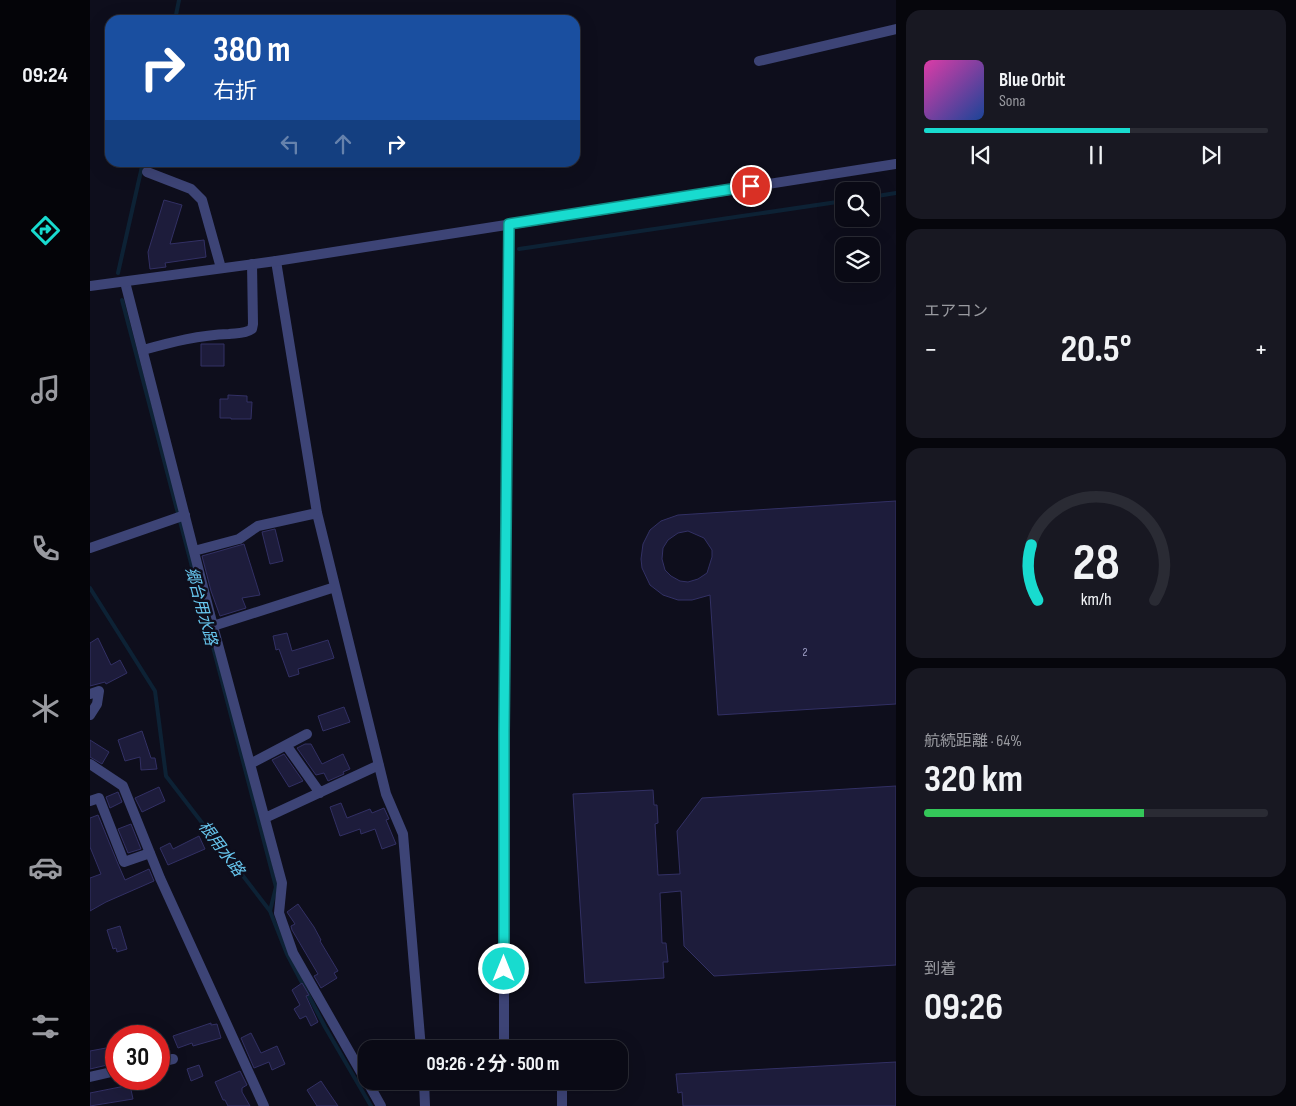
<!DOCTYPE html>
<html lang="ja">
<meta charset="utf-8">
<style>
body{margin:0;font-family:"Sofia Sans Condensed","Noto Sans JP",sans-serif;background:#181822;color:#f1f3f6;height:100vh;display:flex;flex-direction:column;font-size:19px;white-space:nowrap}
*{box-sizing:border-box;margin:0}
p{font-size:16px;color:#999aa0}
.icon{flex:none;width:28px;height:28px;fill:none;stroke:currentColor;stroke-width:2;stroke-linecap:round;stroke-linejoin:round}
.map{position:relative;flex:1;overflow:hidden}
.side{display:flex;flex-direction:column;gap:10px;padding:10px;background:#06060c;width:400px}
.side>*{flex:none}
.guide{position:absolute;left:15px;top:15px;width:475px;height:152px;border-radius:15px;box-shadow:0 5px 20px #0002,0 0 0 1px #2a2b34;background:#1a4fa0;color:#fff;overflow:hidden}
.buttons{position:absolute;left:745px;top:182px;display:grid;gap:10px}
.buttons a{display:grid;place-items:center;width:45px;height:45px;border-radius:10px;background:#0a0a15;box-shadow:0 5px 20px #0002,0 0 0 1px #2a2b34;font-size:25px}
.speed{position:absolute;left:15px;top:1025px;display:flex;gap:10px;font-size:25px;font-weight:700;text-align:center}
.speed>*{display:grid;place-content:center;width:65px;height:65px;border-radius:50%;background:#0a0a15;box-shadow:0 5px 20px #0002,0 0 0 1px #2a2b34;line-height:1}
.speed .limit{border:8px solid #d22;background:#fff;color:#111}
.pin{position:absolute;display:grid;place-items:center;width:42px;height:42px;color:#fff;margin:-21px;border:2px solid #fff;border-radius:50%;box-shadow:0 1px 5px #0007}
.me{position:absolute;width:55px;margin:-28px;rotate:0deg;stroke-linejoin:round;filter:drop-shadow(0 0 4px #0008)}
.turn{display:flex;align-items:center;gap:18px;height:105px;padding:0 25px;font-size:22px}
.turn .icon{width:65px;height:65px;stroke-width:2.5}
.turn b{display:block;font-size:35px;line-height:42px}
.lanes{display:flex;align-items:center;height:48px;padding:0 25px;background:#0003;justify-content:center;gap:25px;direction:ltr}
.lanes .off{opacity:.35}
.big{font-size:38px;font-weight:700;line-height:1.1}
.side .tile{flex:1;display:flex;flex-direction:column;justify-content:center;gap:8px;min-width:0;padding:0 18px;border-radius:15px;background:#181822}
.side .dial{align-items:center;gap:0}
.dial svg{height:130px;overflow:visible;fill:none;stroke:#2a2b34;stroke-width:7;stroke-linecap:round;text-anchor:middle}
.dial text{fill:#f1f3f6;stroke:none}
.song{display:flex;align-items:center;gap:15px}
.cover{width:60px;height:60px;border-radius:8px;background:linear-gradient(135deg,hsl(320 70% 55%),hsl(220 70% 35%))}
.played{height:5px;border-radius:2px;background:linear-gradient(90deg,#18dbcf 60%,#2a2b34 60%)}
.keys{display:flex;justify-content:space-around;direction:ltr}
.heat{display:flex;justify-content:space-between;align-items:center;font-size:28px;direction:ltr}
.charge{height:8px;border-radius:4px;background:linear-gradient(90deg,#34c759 64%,#2a2b34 0)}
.trip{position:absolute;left:268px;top:1040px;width:270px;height:50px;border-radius:15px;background:#0a0a15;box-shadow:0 5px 20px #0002,0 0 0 1px #2a2b34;font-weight:700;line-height:50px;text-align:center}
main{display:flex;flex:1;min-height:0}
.tabs{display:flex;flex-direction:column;width:90px;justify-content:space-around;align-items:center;background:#040408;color:#999aa0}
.tabs .icon{width:35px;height:35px}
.tabs .selected{color:#18dbcf}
.tabs b{font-size:22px;color:#f1f3f6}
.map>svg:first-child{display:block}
</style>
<main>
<nav class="tabs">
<b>09:24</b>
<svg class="icon selected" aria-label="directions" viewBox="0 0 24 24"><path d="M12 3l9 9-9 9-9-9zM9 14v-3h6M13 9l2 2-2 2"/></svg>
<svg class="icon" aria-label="music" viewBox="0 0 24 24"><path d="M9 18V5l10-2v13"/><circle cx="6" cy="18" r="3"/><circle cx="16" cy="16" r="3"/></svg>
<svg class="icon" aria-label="phone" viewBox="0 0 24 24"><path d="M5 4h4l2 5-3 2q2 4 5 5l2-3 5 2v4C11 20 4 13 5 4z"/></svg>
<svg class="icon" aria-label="climate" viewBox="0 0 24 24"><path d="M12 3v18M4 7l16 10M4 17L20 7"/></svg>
<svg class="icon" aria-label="car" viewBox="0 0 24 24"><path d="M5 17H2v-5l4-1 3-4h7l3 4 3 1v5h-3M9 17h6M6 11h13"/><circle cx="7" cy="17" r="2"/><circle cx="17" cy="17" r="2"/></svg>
<svg class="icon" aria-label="filters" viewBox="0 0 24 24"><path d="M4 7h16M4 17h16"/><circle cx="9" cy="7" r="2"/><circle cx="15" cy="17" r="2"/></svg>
</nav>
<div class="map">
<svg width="806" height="1106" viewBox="0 0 806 1106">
<rect width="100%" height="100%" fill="#0e0e1c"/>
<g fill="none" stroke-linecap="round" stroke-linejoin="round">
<!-- stream -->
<path stroke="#0d2235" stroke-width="4" d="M85 20 89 0
M781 197 806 193
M429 249 754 201
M28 273 53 162
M32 300 186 887 180 911
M0 588 65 691 76 776 180 911 197 954 235 1027 281 1106"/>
</g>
<!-- building -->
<path fill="#1d1c3b" stroke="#323064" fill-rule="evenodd" d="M74 200 92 205 80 244 114 240 116 257 75 263 76 267 60 269 58 252Z
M111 344H134V366H111Z
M138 395 157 396V402H162L161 419H141V418H130V399H138Z
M806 501V704L628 715 620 595 602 600H588L573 595 560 585 552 568 551 559 553 544 560 530 571 521 588 515ZM598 531 614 538 622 550V557L617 573 608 579 598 582 590 581 581 576 575 570 572 559 573 548 578 540 588 533Z
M185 529 193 561 180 564 172 532Z
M154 544 170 595 152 598 156 608 130 616 121 591 112 556Z
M197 633 202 651 238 640 244 658 208 669 209 674 199 677 189 649 186 650 183 636Z
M8 638 21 665 30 660 37 673 16 684 15 682 0 686V643Z
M254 707 260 722 233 731 228 716Z
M52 731 61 758H65L67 769 51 770 50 757 35 761 28 740Z
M0 740 19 752 12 764 0 757Z
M215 744H221L232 764 253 754 260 769 253 772 254 774 238 781 234 773 226 775 207 748Z
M194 754 213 781 199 787 182 760Z
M806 786V965L624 976 594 946 591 891 570 893 572 943H576L578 962H573L574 978 495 983 483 794 563 790 564 805H567L568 823 565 824 568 875 590 874 587 831 612 798Z
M69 787 75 801 52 812 45 798Z
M28 792 32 802 20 808 16 797Z
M251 803 257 818 280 809 282 813 294 808 299 819 296 820 306 844 292 849 285 829 271 834 270 829 250 836 240 807Z
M8 815 28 864 35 880 59 869 64 881 16 902 0 911V878L11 874 0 847V818Z
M41 824 51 849 38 853 28 829Z
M109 836 115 849 78 865 70 848 80 843 83 849Z
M208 904 224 927 231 940 230 941 248 971 244 973 247 978 231 988 224 976 228 974 202 930 201 926 205 924 197 912Z
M30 926 37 949 27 952 26 948 23 949 17 930Z
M212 983 219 995 216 996 228 1022 221 1026 216 1016 210 1019 204 1009 210 1005 202 990Z
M121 1023V1025L127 1024 131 1038 103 1046 102 1043 88 1048 83 1036Z
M161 1033 171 1053 187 1046 195 1064 182 1070 179 1062 164 1068 151 1038Z
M16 1048 17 1052 26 1050V1063L0 1069V1051Z
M806 1062V1106H593L592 1092 588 1093 586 1074Z
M109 1065 113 1076 101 1081 97 1069Z
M150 1071 157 1085 152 1088V1092L160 1106H138L135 1100H133L125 1082Z
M231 1081 237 1090 248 1106H227L217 1090Z
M40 1085 43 1099 0 1106V1093Z"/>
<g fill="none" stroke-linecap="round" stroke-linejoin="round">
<!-- minor -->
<path stroke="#3d4476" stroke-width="10" d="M669 61 806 29
M57 172 101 189 112 200 131 268
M186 261 227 513 296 794 313 834 331 1049
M35 282 123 626 192 883 189 913 203 953 276 1081
M53 350C82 342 109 335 139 334 147 333 155 334 162 329L163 324 162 264
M0 548 95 515
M104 551 149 539 168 526 227 513
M123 626 245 587
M0 694 9 691 7 704 0 715
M196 745 230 793
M0 764 33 786 70 878 174 1106
M160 764 217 734
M0 801 9 798 34 862 60 853
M175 818 289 765
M414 1049V731L419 224
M69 1062 83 1059
M0 1077 26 1071
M277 1081 291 1106
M334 1081 335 1106
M472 1081V1106"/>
<!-- tertiary -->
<path stroke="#3d4476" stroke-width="10" d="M0 286 186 261 806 164"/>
</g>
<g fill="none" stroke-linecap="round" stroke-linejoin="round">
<defs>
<path id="route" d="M414 969V732L419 224 661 186"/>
</defs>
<!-- route casing -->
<use href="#route" stroke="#108e87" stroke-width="12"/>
<!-- route -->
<use href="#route" stroke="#18dbcf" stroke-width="9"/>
</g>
<g text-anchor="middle" stroke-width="5" stroke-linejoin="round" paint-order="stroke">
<!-- number labels -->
<g font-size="12" fill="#a2a3ca">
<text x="715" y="656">2</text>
</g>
<!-- water labels -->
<g font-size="16" font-style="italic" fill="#67c6ee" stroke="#0e0e1c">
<text transform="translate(112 606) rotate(75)" y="6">郷台用水路</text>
<text transform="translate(132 848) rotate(53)" y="6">根用水路</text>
</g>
</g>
</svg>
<div class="buttons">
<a><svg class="icon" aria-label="search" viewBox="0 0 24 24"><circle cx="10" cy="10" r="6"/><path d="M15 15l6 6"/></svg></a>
<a><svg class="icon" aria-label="layers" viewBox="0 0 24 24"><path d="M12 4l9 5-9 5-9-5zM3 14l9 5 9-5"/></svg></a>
</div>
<div class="speed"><div class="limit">30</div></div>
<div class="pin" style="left:661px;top:186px;background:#d93025"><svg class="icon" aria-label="arrive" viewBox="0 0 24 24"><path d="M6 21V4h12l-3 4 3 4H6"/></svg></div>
<svg class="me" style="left:414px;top:969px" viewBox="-20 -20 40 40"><circle r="17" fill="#18dbcf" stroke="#fff" stroke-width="3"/><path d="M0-11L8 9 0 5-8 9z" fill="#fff"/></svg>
<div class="trip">09:26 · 2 分 · 500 m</div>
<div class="guide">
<div class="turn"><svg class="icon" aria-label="right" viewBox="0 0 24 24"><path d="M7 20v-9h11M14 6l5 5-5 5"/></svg><div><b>380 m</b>右折</div></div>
<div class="lanes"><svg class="icon off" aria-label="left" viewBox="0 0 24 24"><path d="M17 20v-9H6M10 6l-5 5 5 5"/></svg><svg class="icon off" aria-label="ahead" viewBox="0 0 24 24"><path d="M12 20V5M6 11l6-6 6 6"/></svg><svg class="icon" aria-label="right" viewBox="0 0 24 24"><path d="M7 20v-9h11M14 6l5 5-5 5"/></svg></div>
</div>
</div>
<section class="side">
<div class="tile">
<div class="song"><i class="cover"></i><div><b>Blue Orbit</b><p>Sona</p></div></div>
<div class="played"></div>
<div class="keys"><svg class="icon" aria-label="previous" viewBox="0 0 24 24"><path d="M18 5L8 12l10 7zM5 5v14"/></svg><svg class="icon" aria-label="pause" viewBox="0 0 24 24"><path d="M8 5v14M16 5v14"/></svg><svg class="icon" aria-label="next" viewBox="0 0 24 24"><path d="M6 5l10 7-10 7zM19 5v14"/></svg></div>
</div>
<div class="tile"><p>エアコン</p>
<div class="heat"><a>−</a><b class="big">20.5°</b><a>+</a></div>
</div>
<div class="tile dial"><svg viewBox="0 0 100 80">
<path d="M14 69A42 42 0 1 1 86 69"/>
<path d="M14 69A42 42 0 0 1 10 35" stroke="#18dbcf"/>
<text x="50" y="56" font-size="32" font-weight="700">28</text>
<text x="50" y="72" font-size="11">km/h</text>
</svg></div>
<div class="tile"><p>航続距離 · 64%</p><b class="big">320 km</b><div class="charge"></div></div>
<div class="tile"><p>到着</p><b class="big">09:26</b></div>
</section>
</main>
